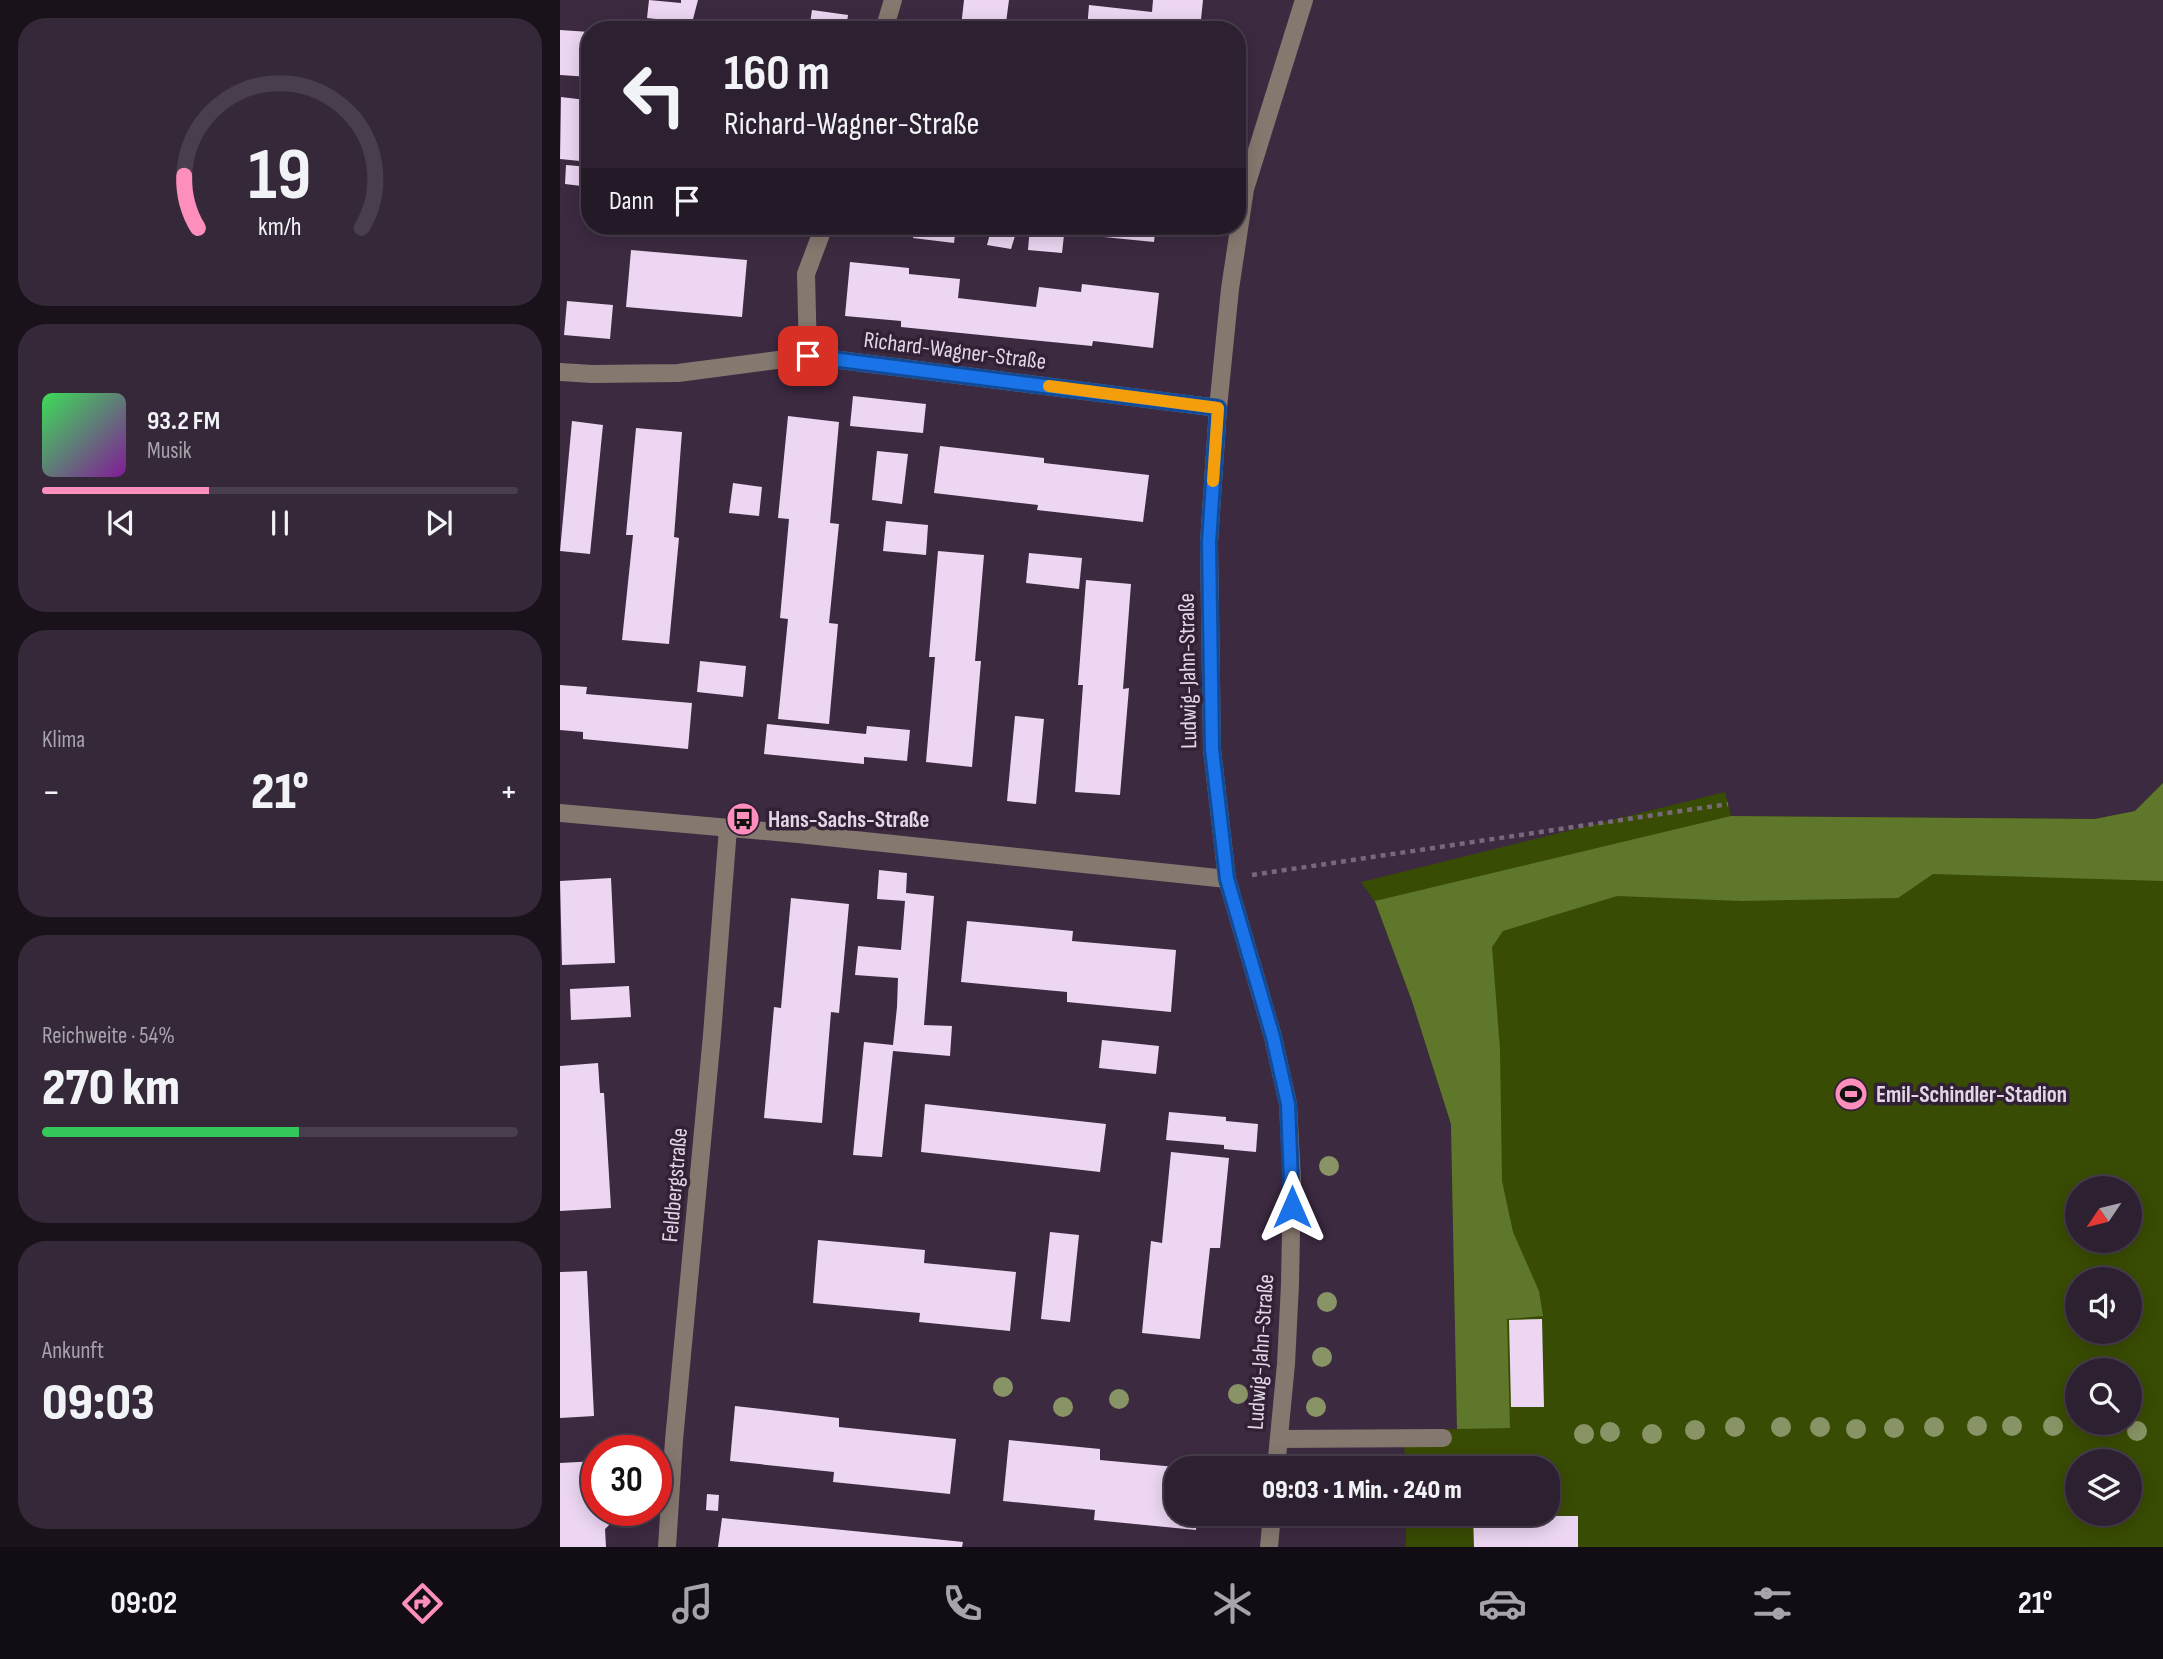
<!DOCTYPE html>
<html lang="de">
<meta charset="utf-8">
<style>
body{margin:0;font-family:"Sofia Sans Condensed",sans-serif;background:#352839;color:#f1f3f6;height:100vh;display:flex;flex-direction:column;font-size:26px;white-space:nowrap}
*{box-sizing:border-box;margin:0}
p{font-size:23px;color:#a7a3ab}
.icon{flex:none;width:38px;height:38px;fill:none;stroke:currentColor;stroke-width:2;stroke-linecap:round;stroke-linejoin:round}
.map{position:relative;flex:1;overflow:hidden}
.drawer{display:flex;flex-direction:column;gap:18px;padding:18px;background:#19121b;width:560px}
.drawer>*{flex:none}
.banner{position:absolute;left:21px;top:21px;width:665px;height:214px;border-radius:28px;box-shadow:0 4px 18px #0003,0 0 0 2px #483e4d;background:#2d2031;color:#f1f3f6;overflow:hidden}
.needle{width:46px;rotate:235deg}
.buttons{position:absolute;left:1505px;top:1176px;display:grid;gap:14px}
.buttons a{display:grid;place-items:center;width:77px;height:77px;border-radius:50%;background:#2d2031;box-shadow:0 4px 18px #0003,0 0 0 2px #483e4d;font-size:35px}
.speed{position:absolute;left:21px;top:1435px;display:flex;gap:14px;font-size:35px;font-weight:700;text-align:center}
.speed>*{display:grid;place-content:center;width:91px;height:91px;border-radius:50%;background:#2d2031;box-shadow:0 4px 18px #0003,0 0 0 2px #483e4d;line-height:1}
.speed .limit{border:10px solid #d22;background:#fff;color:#111}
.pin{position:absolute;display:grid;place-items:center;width:60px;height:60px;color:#fff;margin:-30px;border-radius:14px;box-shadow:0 4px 10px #0006}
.me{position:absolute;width:77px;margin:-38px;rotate:0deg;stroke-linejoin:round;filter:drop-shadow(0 0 5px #0008)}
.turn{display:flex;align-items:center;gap:24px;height:147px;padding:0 28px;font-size:32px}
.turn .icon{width:91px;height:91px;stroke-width:2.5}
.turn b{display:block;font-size:49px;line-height:60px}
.then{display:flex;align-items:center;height:66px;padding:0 28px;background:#0003;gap:14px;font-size:26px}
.big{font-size:52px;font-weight:800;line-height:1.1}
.drawer .widget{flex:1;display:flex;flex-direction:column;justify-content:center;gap:10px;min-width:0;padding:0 24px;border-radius:28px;background:#352839}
.drawer .dial{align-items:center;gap:0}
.dial svg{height:182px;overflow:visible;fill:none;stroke:#483e4d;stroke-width:7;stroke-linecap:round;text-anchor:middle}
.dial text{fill:#f1f3f6;stroke:none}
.song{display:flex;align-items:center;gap:21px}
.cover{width:84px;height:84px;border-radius:10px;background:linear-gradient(135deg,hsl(130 70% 55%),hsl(290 70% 35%))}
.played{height:7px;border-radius:4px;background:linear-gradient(90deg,#fe8ebc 35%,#483e4d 35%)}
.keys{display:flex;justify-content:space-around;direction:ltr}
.heat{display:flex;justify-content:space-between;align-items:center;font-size:38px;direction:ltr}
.charge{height:10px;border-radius:5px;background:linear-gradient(90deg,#34c759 54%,#483e4d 0)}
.trip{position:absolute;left:604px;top:1456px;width:396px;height:70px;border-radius:28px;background:#2d2031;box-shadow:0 4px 18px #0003,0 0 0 2px #483e4d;font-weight:800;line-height:70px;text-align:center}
.tabs{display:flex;height:112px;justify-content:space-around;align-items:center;background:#120d14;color:#a7a3ab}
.tabs .icon{width:49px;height:49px}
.tabs .selected{color:#fe8ebc}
.tabs b{font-size:32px;color:#f1f3f6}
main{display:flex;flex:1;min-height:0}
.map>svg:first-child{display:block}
</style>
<main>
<section class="drawer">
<div class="widget dial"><svg viewBox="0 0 100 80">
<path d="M14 69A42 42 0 1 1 86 69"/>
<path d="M14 69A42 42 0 0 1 8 46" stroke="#fe8ebc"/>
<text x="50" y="56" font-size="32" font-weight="700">19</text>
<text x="50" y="72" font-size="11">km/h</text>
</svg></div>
<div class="widget">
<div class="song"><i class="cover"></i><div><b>93.2 FM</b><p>Musik</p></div></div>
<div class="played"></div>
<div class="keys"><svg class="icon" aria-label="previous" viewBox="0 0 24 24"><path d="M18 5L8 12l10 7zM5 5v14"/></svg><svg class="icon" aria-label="pause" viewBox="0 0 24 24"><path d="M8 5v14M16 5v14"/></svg><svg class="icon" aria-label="next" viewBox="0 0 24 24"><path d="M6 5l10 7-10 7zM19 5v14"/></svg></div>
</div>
<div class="widget"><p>Klima</p>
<div class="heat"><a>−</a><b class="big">21°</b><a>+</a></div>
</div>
<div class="widget"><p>Reichweite · 54%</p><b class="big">270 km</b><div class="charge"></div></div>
<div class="widget"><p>Ankunft</p><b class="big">09:03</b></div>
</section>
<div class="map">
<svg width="1603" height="1547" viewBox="0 0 1603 1547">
<rect width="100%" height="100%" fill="#3c2a41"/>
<!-- green -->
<path fill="#394c03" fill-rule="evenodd" d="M1603 783V1547H846V1514H987V1468H845L844 1430 897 1429 891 1124 852 1001 815 902 801 882 1165 792 1171 816 1535 819 1575 811ZM1517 1188H1570V1241H1517ZM1517 1279H1570V1332H1517ZM1517 1370H1570V1423H1517ZM1517 1461H1570V1514H1517Z"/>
<!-- forest -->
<path fill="#5f772b" d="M1603 783V881L1373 874 1338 898 1182 901 1057 896 943 931 932 947 940 1049 942 1181 953 1232 979 1291 983 1316 947 1319 950 1428 897 1429 891 1124 852 1001 815 901 1171 816 1535 819 1575 811Z"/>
<!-- building -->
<path fill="#ecd6f2" d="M89 0 121 3V0H138L132 23 87 18Z
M404 0H449L445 30 401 27Z
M593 0H643L640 29 605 26V30H527L529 5 592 12Z
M252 10 288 15 286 30H249Z
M0 30 30 32V77L0 75Z
M1 97 26 100 20 161 0 159Z
M6 165 30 167V187L5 184Z
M354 226H396L394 243 353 238Z
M432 226H458L451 249 427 245Z
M470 226H505L502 253 468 250Z
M545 226H596L594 242 544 237Z
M71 250 187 260 182 317 66 307Z
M290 262 349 268V274L400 279 398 298 476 307 479 287 521 292 522 284 599 293 593 348 533 341 532 346 341 327V321L285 316Z
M7 301 53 305 50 339 4 335Z
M293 396 366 404 363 433 290 426Z
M228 416 279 422 270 523 279 524 269 623 278 624 269 724 218 719 228 619 220 618 229 519 218 518Z
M12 421 43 425 30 554 0 551Z
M76 428 122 432 114 537 119 538 109 644 62 640 73 535H66Z
M380 446 484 458V463L589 475 583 522 477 510 478 505 374 493Z
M317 451 348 454 342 504 312 500Z
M173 483 202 487 199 516 169 513Z
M326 521 368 525 366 555 323 551Z
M378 551 424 555 415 661H421L412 767 366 762 375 657H369Z
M469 553 522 558 519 589 466 583Z
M526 580 571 584 563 689 569 688 560 795 515 792 523 685H518Z
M140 661 186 666 183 697 137 692Z
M0 685 27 687 26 694 132 703 128 749 23 739V732L0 730Z
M455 716 484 719 476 804 447 801Z
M207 724 306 734 307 726 350 730 347 761 304 757V764L204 754Z
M319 870 347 873 346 893 374 896 364 1025 392 1026 390 1056 333 1051 322 1157 293 1155 304 1042 333 1045 337 1007 338 978 295 975 298 946 341 950 345 901 317 899Z
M51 878 55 963 2 965 0 881Z
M231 898 289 904 279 1013 271 1012 262 1123 204 1118 214 1007 221 1008Z
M407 921 513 931 512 941 616 950 611 1012 507 1002V992L401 982Z
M69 986 71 1017 11 1020 10 989Z
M542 1040 599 1046 596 1074 539 1068Z
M38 1063 40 1093H44L51 1208 0 1211V1066Z
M365 1104 546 1124 540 1172 361 1152Z
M609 1112 666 1117V1121L698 1124 696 1152 664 1149V1145L606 1140Z
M611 1152 669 1158 660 1248H650L640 1339 582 1333 591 1241 602 1243Z
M490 1232 519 1235 510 1322 481 1319Z
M258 1240 365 1250 364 1263 456 1272 450 1331 359 1322 360 1313 253 1303Z
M27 1271 34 1416 0 1418V1272Z
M982 1319 984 1407H951L949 1320Z
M175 1406 279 1418V1427L396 1439 390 1494 273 1482 274 1472 170 1461Z
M449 1440 540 1449V1460L616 1467V1514H637L636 1530 534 1520 535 1510 443 1501Z
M37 1461V1510H52V1522L45 1529 46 1547H0V1463Z
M147 1494 159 1495 158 1511 146 1510Z
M989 1514V1516H1018V1547H914L913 1515Z
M162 1518 394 1541 403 1542 402 1547H158Z"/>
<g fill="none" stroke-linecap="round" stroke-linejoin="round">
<!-- path -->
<path stroke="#78687c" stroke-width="4.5" stroke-dasharray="5 5" stroke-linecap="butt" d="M692 875 1168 804"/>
<!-- minor -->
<path stroke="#85786f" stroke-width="18" d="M324 30 333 0
M248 356 246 274 264 226
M0 372 32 374 118 373 248 356 658 408
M0 813 238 834 667 879
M719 1439 883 1438
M716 1468 726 1364 730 1284 732 1181 728 1104 713 1037 667 879 652 749 649 542 658 408 670 289 685 189 744 0
M107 1547 114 1440 152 1035 168 828
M709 1547 712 1514"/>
</g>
<!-- trees -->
<g fill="#889465">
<circle cx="769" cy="1166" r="10"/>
<circle cx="767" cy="1302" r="10"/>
<circle cx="762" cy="1357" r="10"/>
<circle cx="443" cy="1387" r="10"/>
<circle cx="678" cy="1394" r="10"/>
<circle cx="559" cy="1399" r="10"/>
<circle cx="503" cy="1407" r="10"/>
<circle cx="756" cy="1407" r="10"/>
<circle cx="1417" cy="1426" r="10"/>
<circle cx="1452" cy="1426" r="10"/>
<circle cx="1493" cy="1426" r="10"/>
<circle cx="1175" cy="1427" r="10"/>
<circle cx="1221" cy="1427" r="10"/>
<circle cx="1260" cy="1427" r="10"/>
<circle cx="1374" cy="1427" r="10"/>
<circle cx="1334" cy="1428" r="10"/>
<circle cx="1296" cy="1429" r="10"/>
<circle cx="1135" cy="1430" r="10"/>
<circle cx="1577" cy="1431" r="10"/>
<circle cx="1050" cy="1432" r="10"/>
<circle cx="1024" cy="1434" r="10"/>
<circle cx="1092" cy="1434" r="10"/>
</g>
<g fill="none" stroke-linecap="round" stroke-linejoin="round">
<defs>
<path id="route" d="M248 356 658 408 649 542 652 749 667 879 713 1037 728 1104 732 1207"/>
</defs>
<!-- route casing -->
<use href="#route" stroke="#114b97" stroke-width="18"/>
<!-- route -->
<use href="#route" stroke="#1a73e8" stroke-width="12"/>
<!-- slow -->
<path stroke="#f59e0b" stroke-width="12" d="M489 386 658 408 653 481"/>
</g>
<!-- icons -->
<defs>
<symbol id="bus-disc" viewBox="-11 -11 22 22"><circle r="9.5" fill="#fe8ebc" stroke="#312036"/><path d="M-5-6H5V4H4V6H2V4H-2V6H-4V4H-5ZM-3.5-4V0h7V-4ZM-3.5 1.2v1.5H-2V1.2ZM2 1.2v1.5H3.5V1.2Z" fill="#111"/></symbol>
<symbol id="stadium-disc" viewBox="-11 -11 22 22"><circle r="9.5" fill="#fe8ebc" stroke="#312036"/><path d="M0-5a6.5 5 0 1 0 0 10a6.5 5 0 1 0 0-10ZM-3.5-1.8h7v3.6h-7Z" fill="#111"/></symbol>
</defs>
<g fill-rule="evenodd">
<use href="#bus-disc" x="164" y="800" width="38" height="38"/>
<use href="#stadium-disc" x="1272" y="1075" width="38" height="38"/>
</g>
<g text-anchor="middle" stroke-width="7" stroke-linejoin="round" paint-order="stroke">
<!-- street labels -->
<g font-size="23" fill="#e2d7e5" stroke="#312036">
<text transform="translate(395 350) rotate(7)" y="8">Richard-Wagner-Straße</text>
<text transform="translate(627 671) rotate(-91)" y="8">Ludwig-Jahn-Straße</text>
<text transform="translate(114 1185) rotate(-85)" y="8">Feldbergstraße</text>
<text transform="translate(700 1352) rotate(-86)" y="8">Ludwig-Jahn-Straße</text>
</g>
<!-- poi labels -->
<g font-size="23" font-weight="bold" fill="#e2d7e5" stroke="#312036" text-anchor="start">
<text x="208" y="827">Hans-Sachs-Straße</text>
<text x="1316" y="1102">Emil-Schindler-Stadion</text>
</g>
</g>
</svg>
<div class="buttons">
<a><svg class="needle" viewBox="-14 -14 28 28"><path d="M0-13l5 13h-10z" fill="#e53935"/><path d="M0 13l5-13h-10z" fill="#a7a3ab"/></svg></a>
<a><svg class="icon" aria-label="sound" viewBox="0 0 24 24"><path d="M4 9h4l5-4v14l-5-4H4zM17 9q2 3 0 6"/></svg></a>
<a><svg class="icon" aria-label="search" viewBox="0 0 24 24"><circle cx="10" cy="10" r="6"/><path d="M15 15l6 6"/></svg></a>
<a><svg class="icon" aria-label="layers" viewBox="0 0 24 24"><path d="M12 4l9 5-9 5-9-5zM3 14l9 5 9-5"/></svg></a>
</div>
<div class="speed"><div class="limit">30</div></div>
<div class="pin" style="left:248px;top:356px;background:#d93025"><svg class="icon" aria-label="arrive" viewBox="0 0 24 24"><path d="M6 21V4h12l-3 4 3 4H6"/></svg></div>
<svg class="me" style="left:732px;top:1207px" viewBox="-20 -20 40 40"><path d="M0-17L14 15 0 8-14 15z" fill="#1a73e8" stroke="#fff" stroke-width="4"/></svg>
<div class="trip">09:03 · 1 Min. · 240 m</div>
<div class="banner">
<div class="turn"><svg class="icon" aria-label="left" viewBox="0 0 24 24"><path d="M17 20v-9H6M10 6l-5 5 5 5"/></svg><div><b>160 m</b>Richard-Wagner-Straße</div></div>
<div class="then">Dann<svg class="icon" aria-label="arrive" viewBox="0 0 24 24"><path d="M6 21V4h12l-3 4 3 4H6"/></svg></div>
</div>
</div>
</main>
<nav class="tabs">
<b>09:02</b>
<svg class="icon selected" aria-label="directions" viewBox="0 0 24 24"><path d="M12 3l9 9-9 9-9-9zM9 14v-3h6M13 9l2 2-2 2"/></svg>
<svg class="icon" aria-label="music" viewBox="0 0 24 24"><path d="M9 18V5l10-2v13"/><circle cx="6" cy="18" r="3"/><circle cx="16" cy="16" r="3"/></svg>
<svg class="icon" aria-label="phone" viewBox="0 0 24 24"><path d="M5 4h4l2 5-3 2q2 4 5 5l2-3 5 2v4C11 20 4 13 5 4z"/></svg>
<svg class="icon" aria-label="climate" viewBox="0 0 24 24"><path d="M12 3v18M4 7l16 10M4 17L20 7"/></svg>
<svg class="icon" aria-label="car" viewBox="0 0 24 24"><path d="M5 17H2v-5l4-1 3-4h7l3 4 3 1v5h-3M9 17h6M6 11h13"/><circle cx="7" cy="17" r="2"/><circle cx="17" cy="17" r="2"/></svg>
<svg class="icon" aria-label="filters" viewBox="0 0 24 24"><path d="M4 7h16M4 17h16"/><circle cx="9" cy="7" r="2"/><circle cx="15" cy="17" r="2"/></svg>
<b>21°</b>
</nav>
